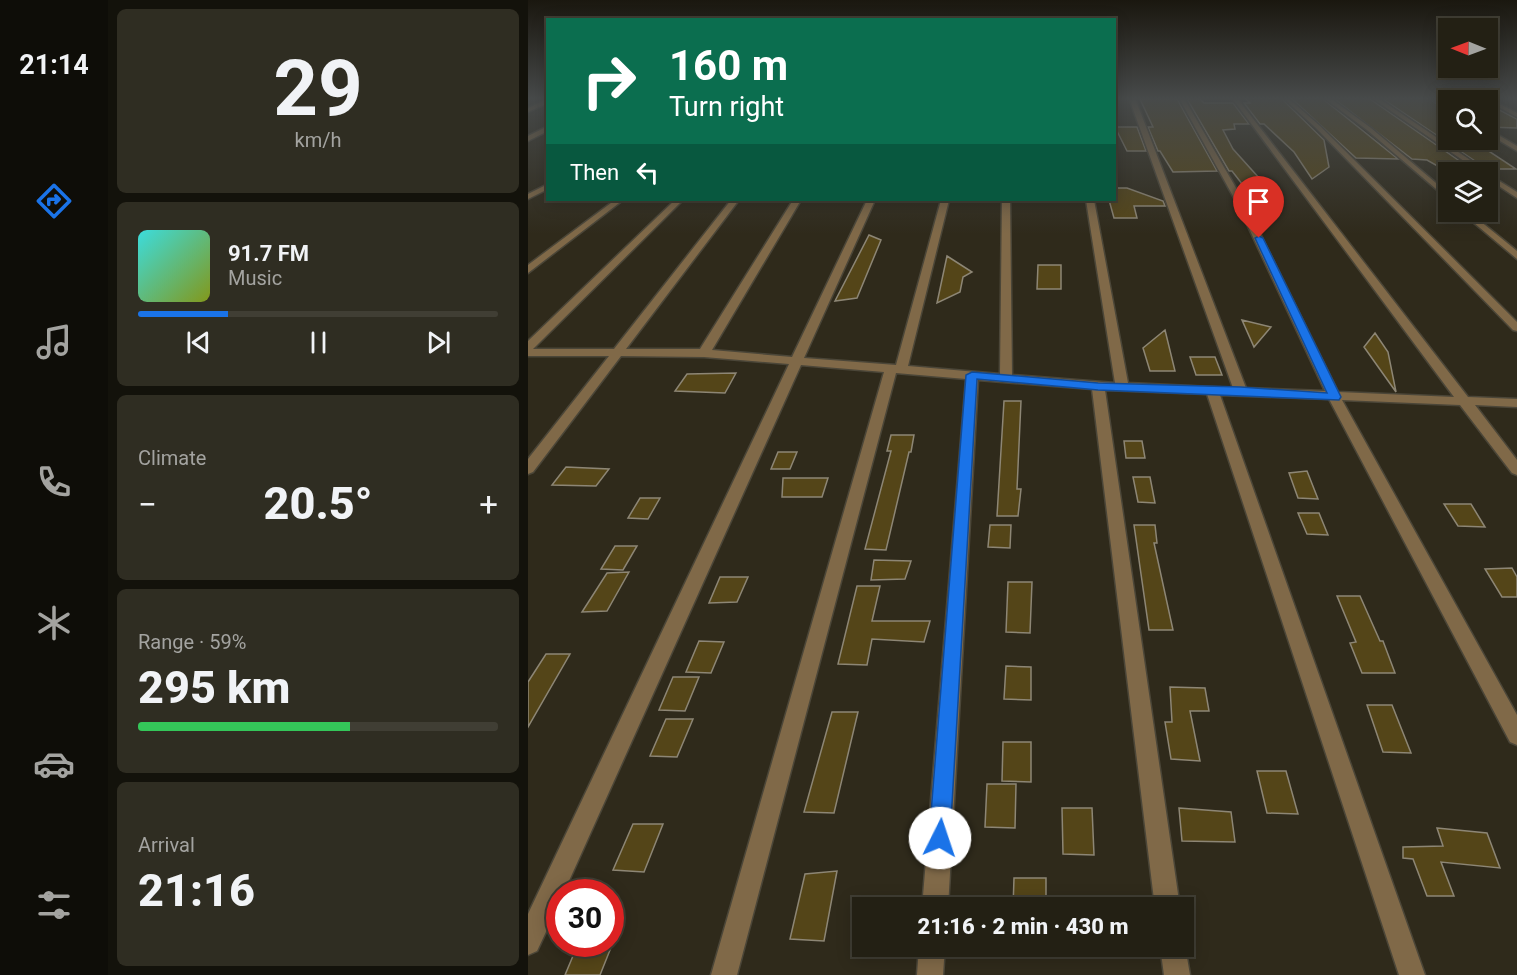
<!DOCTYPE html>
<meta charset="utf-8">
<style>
body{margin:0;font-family:Roboto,sans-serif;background:#2f2d22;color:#f1f3f6;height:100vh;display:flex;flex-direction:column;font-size:22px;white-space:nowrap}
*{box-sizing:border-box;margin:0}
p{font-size:20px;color:#a3a3a0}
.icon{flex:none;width:33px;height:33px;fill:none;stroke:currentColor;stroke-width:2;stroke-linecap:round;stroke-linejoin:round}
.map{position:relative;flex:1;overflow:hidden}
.sheet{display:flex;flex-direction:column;gap:9px;padding:9px;background:#13120b;width:420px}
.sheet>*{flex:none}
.top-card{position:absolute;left:18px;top:18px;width:570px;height:183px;border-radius:0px;box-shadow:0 3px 15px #0003,0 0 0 2px #403e34;background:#0b6e4f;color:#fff;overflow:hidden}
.needle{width:39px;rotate:271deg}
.buttons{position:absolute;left:910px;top:18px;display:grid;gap:12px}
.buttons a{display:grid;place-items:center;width:60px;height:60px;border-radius:0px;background:#232014;box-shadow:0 3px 15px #0003,0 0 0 2px #403e34;font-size:30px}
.speed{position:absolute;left:18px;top:879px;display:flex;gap:12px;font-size:30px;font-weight:700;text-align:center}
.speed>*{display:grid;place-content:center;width:78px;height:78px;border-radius:50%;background:#232014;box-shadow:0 3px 15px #0003,0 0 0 2px #403e34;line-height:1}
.speed .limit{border:9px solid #d22;background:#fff;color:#111}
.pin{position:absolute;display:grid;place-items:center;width:51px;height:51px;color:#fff;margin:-62px -26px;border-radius:50% 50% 50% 0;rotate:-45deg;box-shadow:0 0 6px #0007}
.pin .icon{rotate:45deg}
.me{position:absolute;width:66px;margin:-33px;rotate:4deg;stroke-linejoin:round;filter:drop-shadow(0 0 4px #0008)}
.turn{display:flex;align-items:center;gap:21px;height:126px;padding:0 24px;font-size:27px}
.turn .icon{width:78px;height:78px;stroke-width:2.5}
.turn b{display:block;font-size:42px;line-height:51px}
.then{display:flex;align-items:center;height:57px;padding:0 24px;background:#0003;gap:12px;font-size:22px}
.big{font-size:45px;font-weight:800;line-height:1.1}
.sheet .card{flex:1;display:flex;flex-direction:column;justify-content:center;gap:9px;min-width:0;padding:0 21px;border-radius:9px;background:#2f2d22}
.sheet .dial{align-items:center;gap:0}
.dial b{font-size:78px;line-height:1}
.song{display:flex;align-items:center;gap:18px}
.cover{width:72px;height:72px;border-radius:9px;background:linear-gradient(135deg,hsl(180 70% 55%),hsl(70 70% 35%))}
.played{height:6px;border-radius:3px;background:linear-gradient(90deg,#1a73e8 25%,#403e34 25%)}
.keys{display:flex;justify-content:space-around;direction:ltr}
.heat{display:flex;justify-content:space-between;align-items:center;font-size:33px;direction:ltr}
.charge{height:9px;border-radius:4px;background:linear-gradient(90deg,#34c759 59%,#403e34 0)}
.trip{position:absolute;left:324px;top:897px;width:342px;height:60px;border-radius:0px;background:#232014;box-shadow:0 3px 15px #0003,0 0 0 2px #403e34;font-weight:800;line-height:60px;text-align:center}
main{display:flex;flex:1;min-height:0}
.tabs{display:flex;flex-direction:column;width:108px;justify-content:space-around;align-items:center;background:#0e0d08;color:#a3a3a0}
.tabs .icon{width:42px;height:42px}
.tabs .on{color:#1a73e8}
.tabs b{font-size:27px;color:#f1f3f6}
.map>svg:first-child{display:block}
</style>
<main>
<nav class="tabs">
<b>21:14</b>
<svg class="icon on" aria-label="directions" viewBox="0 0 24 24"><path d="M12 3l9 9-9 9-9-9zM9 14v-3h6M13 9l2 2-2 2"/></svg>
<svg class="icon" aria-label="music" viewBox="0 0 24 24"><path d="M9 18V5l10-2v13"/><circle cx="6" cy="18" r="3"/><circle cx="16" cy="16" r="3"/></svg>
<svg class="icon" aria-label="phone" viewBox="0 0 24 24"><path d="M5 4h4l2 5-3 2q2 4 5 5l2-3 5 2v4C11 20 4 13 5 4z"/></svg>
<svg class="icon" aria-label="climate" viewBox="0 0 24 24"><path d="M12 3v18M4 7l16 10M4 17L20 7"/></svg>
<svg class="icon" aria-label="car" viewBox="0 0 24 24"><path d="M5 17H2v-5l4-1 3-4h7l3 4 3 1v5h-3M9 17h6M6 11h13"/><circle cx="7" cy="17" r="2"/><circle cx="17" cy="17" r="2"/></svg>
<svg class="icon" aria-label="filters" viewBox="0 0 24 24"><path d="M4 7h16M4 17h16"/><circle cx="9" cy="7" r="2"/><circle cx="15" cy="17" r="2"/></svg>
</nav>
<section class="sheet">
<div class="card dial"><b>29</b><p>km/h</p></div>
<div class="card">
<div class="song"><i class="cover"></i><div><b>91.7 FM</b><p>Music</p></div></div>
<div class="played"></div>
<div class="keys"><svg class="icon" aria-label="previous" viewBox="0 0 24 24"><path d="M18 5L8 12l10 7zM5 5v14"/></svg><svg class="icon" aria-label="pause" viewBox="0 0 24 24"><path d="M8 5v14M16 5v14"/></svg><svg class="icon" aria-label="next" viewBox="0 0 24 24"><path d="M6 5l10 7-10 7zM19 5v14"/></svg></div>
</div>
<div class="card"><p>Climate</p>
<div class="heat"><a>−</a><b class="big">20.5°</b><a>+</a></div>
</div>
<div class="card"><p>Range · 59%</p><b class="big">295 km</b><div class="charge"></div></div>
<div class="card"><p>Arrival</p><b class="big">21:16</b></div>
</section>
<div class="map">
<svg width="989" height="975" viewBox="0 0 989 975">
<rect width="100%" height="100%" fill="#2f2a1b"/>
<!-- building -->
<path fill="#544518" stroke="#8d8675" stroke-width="1.5" d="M717 98H753L796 140 801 167 784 179 766 152 736 124H732L716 103H722Z
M763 98H794L870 159 828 158Z
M805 98 842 99 943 169 913 168 899 160 884 159Z
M900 98 921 112V140H944L988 169H959L855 99Z
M612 99H649L689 171 645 172 632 151H630L620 127H625Z
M659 99H672L676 103H705L721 124H706L707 129 695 130 705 149 741 189H718L704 171H701Z
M960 104 989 119V128L960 127Z
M587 127H609L618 151H599Z
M586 188H599L635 201 637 206H606L609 218H586L581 200H586Z
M341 235 353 240 329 298 307 301Z
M419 256 444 272 435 277 432 292 409 303Z
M510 265H533V289H509Z
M714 320 743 327 726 347Z
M637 330 647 371H622L615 348Z
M847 333 860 352 868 392 836 347Z
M662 357H687L694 375H668Z
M208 373 197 393 147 391 159 374Z
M476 401H493L489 489H493L490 516H469Z
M363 435H386L383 452H381L358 550 337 549 363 451H359Z
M596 441H614L617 458H598Z
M250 452H269L262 469H243Z
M38 467 81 469 68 486 24 485Z
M779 471 790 499 770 498 761 473Z
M605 477H622L627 503 610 502Z
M255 478H300L294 497H254Z
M112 498H132L120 519 100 518Z
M916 504H943L957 527 930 526Z
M770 513H791L800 535 779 534Z
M462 525H483L482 548 460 547Z
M606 525H627L629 543H626L645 630H621Z
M87 546H109L95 570 73 569Z
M346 560 383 561 377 579 343 580Z
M984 568 989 577V597H974L957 569Z
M101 572 79 611 54 612 79 573Z
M192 577H220L209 602 181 603Z
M480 582H504L502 633 478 632Z
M329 586H352L344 621H402L396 642 344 639 339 665 310 664Z
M809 596H832L852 641H855L867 673H834L822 643 828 642Z
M171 641 196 642 183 673 158 672Z
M18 654H42L0 727V682Z
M478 666 503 667V700L476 699Z
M145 677H171L157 711 131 710Z
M642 687 677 688 681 711H662L672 761 643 759 637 722H644Z
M839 705H864L883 753 855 752Z
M304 712H330L306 813 276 812Z
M138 719H165L149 757 122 756Z
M475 742H503V782L474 781Z
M729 771H758L770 814 739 813Z
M459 784H488L487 828 457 827Z
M534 808H564L566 855 535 854Z
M651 808 703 812 707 842 654 841Z
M105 824H135L116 872 85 870Z
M909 828 959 833 972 868 913 862 926 896H899L885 859 875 858V847L915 846Z
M309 871 296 941 262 939 277 874Z
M486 878H518V908H485Z
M50 944 84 945 72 975H37Z"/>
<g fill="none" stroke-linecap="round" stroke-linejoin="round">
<defs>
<path id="minor" d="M601 98H607L718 388 797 391 711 207 651 98H656L719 207 810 392 926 397 704 98H709L940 397 989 399V407L947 405 989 460V475L984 473 932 405 814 400 989 715V745L982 742 801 399 692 395 897 975H871L679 394 577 390 652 908H627L564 389 450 380 420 908H394L438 379 368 373 209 975H183L356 372 273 365 36 892H32V902L9 951 0 955V914L261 364 176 357 93 356 5 472 0 474V459L81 356H0V341L147 200H155L5 349H86L203 200H211L98 349H172L265 200H273L184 350 264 357 339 200H347L276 358 368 365 413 200H421L380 366 472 374 474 200H482L484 375 587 383 558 200H566L600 383 705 388Z
M755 98H760L792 126 989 322V331L985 330 788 128Z
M796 98H802L843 128 921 194V200L839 130Z
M844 98H850L960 172H952Z
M902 98H908L921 105V110Z
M954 98H960L989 113V117Z
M20 99V103L0 112V108Z
M20 126V131L0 141V136Z
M960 129 989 146V151L960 134Z
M960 174 989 192V198L960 179Z
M20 184V189L0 199V194Z
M87 200H95L0 273V265Z
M933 212H941L989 251V259Z
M656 940 662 975H636L632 946H656Z
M391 946H417L415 975H389Z"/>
</defs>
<!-- minor casing -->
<use href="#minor" stroke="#4b4638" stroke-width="3"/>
<!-- minor -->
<use href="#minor" fill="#806948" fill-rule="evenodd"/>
</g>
<!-- sky -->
<linearGradient id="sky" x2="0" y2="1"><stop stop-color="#1a170f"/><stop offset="0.42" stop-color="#474a4a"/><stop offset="1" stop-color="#474a4a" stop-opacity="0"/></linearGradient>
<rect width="989" height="234" fill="url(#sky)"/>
<!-- route -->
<path fill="#1a73e8" stroke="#114b97" stroke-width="1.5" d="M731 236 735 238 813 397 811 400 570 390 449 379 422 838 419 846 412 849 404 846 401 838 438 375 444 372 570 383 713 387 799 393 727 238Z"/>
</svg>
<div class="buttons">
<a><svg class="needle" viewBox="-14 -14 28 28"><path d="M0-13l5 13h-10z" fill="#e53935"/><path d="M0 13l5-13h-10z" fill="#a3a3a0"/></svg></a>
<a><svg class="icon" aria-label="search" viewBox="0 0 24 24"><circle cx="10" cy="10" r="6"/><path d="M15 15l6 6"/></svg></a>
<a><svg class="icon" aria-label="layers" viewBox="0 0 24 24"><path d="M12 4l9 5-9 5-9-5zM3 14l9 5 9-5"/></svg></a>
</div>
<div class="speed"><div class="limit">30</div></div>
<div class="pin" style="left:731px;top:238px;background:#d93025"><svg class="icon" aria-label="arrive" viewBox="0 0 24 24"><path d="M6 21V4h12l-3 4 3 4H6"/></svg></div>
<svg class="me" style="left:412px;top:838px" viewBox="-20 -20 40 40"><circle r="19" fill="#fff"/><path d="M0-13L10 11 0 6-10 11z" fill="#1a73e8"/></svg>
<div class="trip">21:16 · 2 min · 430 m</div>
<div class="top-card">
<div class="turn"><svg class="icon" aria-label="right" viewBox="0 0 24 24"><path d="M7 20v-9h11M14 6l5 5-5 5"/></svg><div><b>160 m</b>Turn right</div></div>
<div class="then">Then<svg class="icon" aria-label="left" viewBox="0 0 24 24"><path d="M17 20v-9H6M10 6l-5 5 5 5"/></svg></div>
</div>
</div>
</main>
